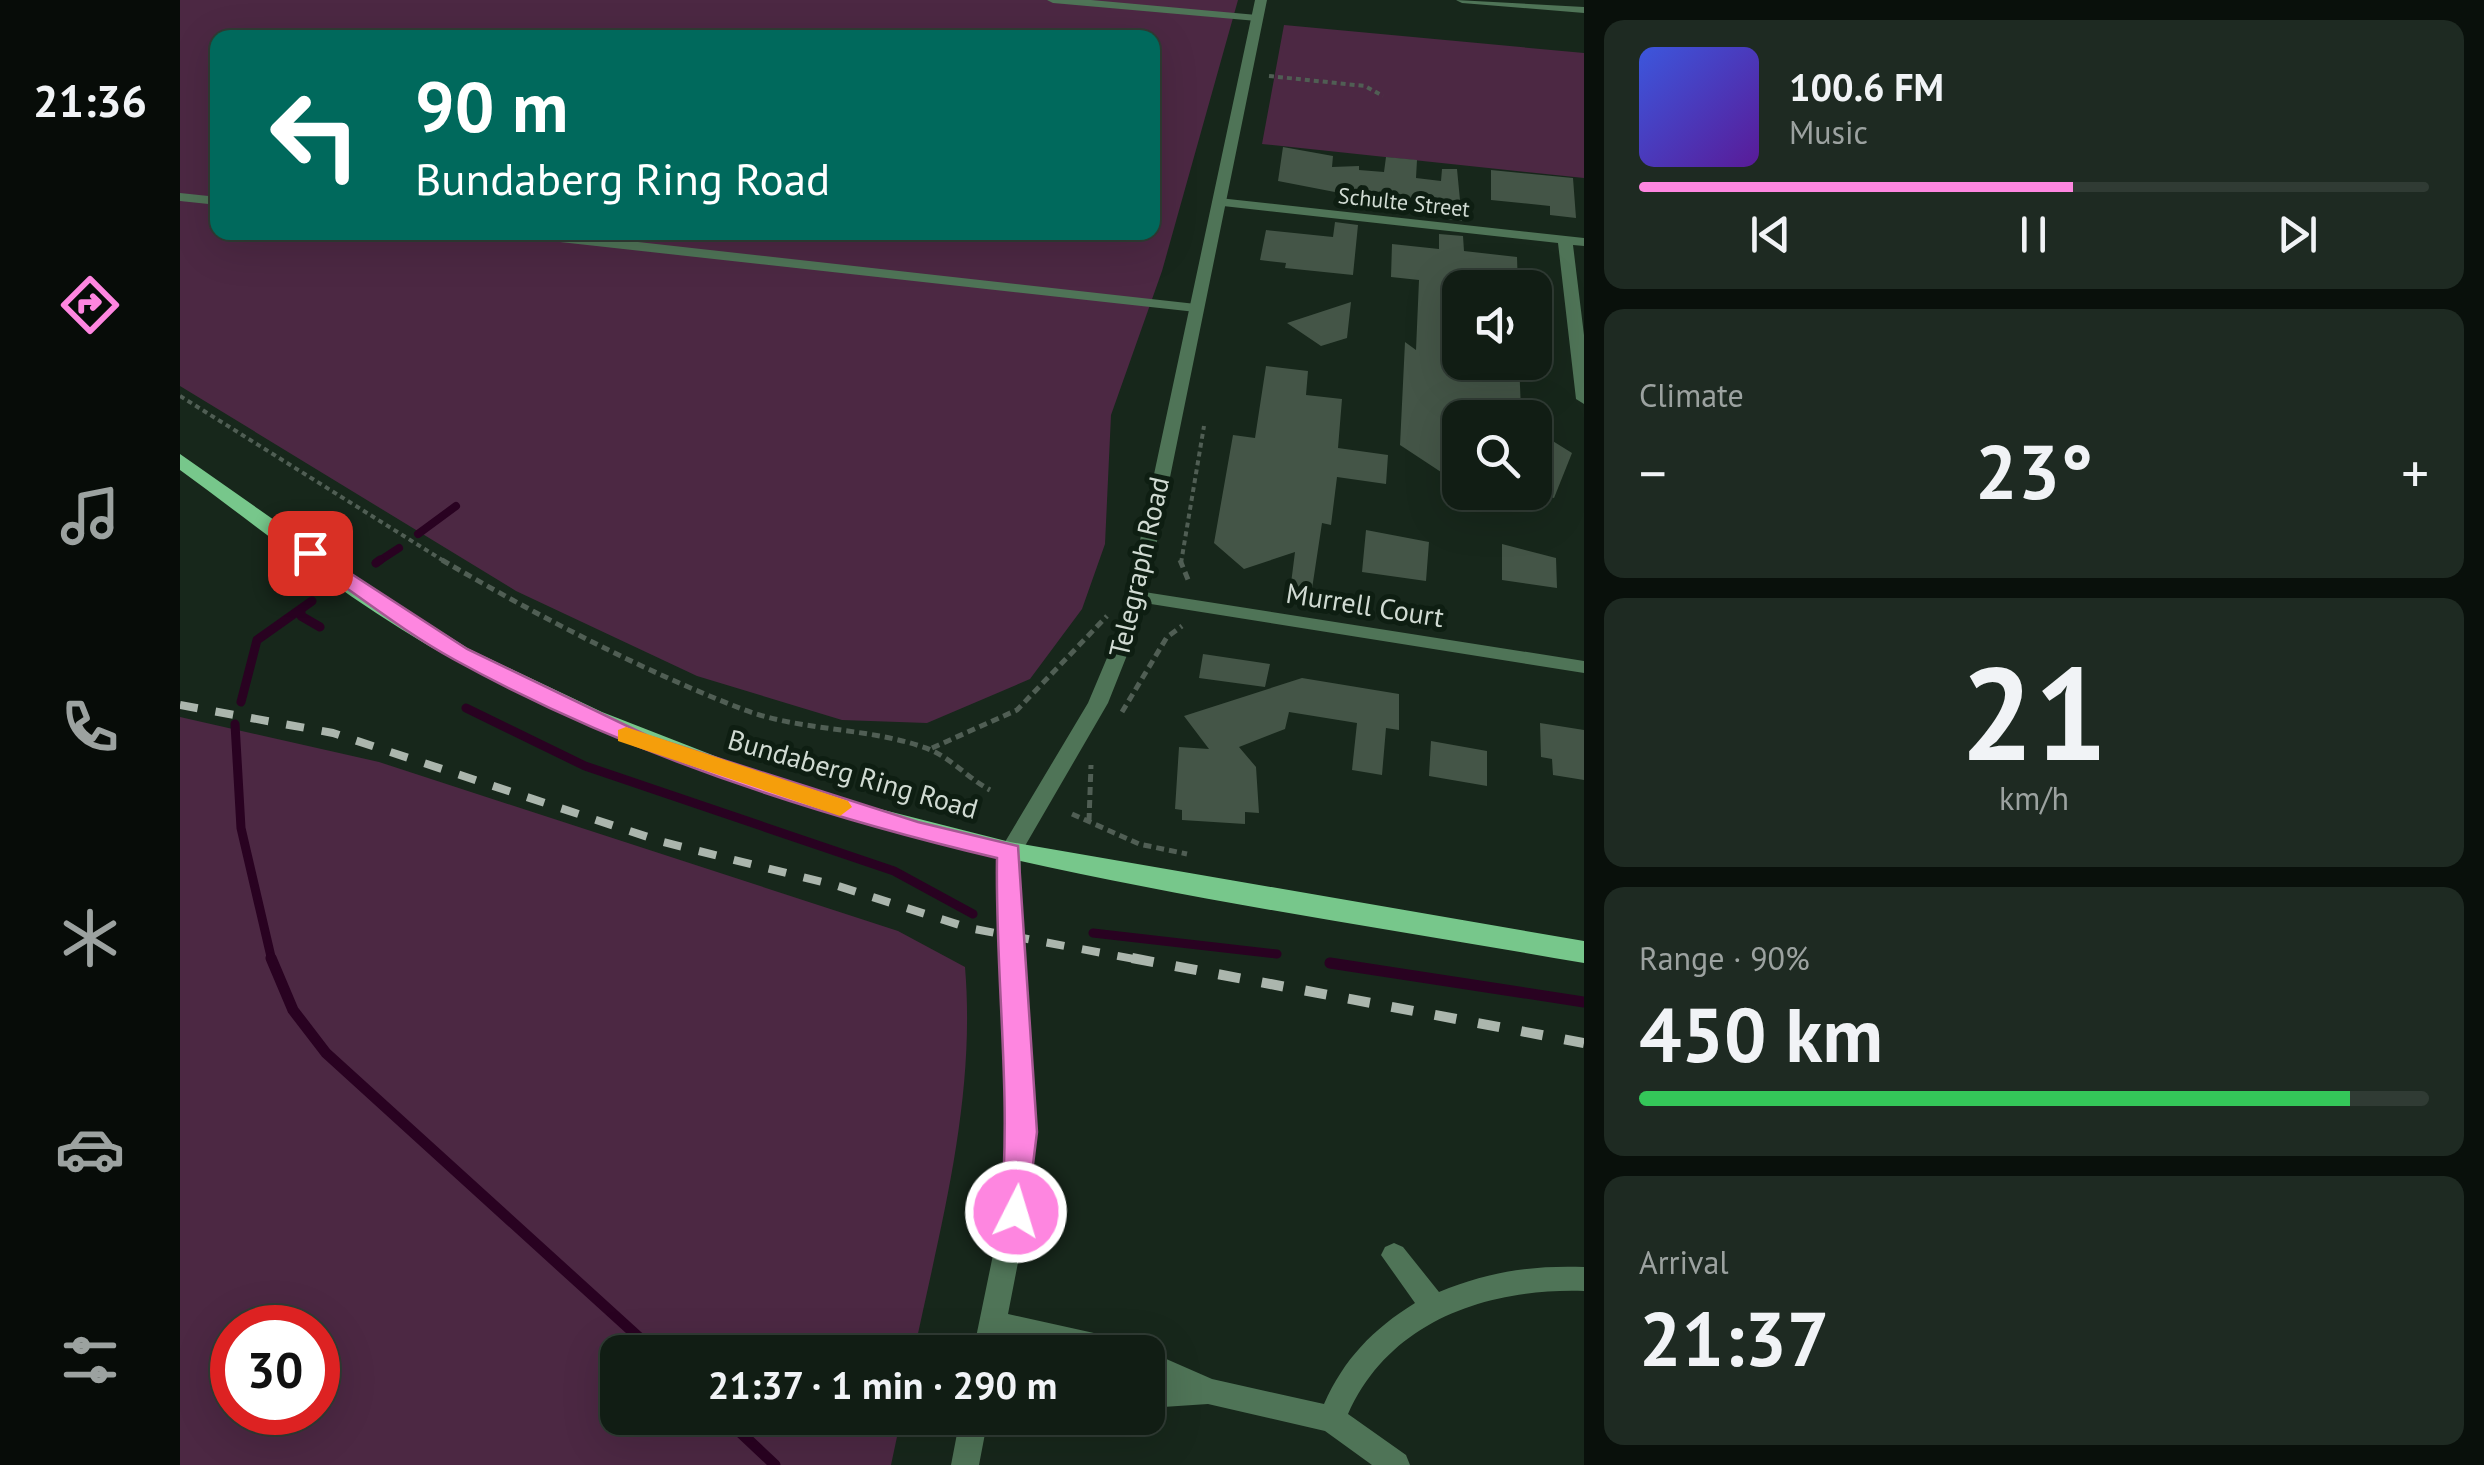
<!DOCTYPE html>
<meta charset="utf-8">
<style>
body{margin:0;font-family:"PT Sans",sans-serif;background:#1e2a22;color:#f1f3f6;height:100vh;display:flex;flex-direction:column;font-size:38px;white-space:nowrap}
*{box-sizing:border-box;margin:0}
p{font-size:32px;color:#9ca2a0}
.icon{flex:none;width:55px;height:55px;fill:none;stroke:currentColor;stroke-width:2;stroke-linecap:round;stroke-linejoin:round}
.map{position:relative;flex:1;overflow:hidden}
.details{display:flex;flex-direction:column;gap:20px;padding:20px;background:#09100b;width:900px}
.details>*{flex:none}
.banner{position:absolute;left:30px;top:30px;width:950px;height:210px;border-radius:20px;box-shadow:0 10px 40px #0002,0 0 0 2px #303b34;background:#00695c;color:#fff;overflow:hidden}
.controls{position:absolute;left:1262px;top:270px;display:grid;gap:20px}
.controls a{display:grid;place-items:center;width:110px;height:110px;border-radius:20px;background:#111d14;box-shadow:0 10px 40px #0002,0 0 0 2px #303b34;font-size:50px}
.speed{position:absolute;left:30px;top:1305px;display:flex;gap:20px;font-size:50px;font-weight:700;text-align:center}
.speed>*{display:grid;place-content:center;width:130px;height:130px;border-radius:50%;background:#111d14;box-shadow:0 10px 40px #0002,0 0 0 2px #303b34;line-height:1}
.speed .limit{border:15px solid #d22;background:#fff;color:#111}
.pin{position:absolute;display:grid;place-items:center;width:85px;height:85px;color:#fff;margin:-42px;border-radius:20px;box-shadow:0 5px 15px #0006}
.me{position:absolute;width:110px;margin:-55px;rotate:5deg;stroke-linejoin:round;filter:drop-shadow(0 0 8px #0008)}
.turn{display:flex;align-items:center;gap:35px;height:210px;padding:0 40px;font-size:45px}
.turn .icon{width:130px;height:130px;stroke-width:2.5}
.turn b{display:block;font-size:70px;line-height:85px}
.big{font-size:75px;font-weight:700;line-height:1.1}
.details .tile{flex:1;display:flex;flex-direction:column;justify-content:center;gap:15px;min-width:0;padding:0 35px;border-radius:20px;background:#1e2a22}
.details .dial{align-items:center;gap:0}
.dial b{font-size:130px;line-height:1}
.song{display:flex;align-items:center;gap:30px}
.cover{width:120px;height:120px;border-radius:15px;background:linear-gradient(135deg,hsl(230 70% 55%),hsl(270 70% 35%))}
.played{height:10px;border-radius:5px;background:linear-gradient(90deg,#fe86e0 55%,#303b34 55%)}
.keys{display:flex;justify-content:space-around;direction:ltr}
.heat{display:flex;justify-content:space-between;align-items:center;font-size:55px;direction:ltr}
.charge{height:15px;border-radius:8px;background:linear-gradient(90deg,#34c759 90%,#303b34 0)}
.trip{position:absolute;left:420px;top:1335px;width:565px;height:100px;border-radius:20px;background:#111d14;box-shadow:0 10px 40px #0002,0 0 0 2px #303b34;font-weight:700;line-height:100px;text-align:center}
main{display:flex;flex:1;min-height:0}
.menu{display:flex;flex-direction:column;width:180px;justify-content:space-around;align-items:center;background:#070c08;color:#9ca2a0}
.menu .icon{width:70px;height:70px}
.menu .selected{color:#fe86e0}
.menu b{font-size:45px;color:#f1f3f6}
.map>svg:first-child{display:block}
</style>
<main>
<nav class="menu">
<b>21:36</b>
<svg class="icon selected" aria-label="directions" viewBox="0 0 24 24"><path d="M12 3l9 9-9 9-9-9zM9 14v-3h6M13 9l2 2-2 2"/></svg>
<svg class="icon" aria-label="music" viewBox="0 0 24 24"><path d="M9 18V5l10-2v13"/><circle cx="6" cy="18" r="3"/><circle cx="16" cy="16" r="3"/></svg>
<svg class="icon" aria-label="phone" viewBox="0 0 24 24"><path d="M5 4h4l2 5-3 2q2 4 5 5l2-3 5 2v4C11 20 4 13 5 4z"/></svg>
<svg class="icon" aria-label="climate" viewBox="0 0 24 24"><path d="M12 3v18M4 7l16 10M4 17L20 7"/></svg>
<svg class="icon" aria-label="car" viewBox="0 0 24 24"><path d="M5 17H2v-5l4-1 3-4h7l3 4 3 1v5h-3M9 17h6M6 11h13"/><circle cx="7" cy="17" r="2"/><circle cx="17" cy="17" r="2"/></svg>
<svg class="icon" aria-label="filters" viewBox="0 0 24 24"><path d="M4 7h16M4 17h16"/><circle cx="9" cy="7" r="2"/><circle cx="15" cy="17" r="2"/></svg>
</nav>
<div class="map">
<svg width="1404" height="1465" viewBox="0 0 1404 1465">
<rect width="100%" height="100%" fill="#17271b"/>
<!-- green -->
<path fill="#4c2843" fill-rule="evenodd" d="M0 0H1058L982 271 931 415 925 544 902 609 850 679 747 723 662 720 517 676 336 591 0 386ZM38 38H972V232H38Z
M1104 25 1404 53V178L1082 144Z
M0 717 199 762 718 931 785 967C796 1099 761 1224 734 1352H438V1418H721L711 1465H0ZM52 1328H138V1412H52Z"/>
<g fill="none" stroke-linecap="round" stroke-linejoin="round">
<!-- stream-far2 -->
<path stroke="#290221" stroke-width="8" d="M238 534 276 506
M196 563 219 548"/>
<!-- stream-far1 -->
<path stroke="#290221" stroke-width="9" d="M196 563 200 560
M121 609V616L140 627
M61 702 77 640 132 601
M286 708 405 766 714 871 793 914
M55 724 61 828 92 961
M913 933 1097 954"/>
<!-- stream -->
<path stroke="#290221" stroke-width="11" d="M91 958 113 1010 146 1053 475 1352
M1150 963 1404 1002
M545 1418 595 1465"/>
</g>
<!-- building -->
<path fill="#445547" d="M1103 147 1153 156 1152 167 1179 166V170L1204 172 1206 157 1237 160 1236 178 1261 181 1262 169H1277L1282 221 1260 218V204L1210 198 1178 195V209L1158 207 1160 193 1098 181Z
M1311 170 1393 178 1396 218 1370 215V206L1311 200Z
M1155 222 1178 225 1173 275 1105 268 1106 263 1080 260 1086 230 1153 237Z
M1259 234 1283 236 1284 251 1337 257 1338 288H1280V362H1339L1341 410 1280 403V466L1264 474 1220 445 1225 342 1236 350 1239 280 1211 277 1212 244 1259 249Z
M1171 302 1167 338 1141 346 1107 323Z
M1086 366 1128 371 1126 395 1162 399 1158 448 1208 455 1206 484 1157 477 1151 525 1142 523 1130 602 1109 599 1115 552 1064 569 1034 543 1053 435 1075 438Z
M1355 430 1392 453 1374 498 1355 493Z
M1186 530 1249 542 1246 581 1182 572Z
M1322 544 1376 558 1377 588 1322 580Z
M1023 654 1090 664 1085 687 1019 678Z
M1122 678 1219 694V730L1206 728 1202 775 1172 770 1177 723 1109 712 1105 729 1059 747 1076 767 1079 813 1065 812V824L1002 820V810L995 809 999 747 1029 749 1004 716Z
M1360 723 1404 730V780L1373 775 1372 759 1361 757Z
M1251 741 1307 751V786L1249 776Z"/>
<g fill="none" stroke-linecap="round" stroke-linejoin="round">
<!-- path-far1 -->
<path stroke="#505e54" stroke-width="4" stroke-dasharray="5 4" stroke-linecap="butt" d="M1089 76 1185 86 1203 96
M0 396 267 563
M1001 563 1024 426"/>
<!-- path -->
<path stroke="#505e54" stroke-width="5" stroke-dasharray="8 5" stroke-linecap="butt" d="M262 560C358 616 459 669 562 709 619 731 682 727 740 746 770 755 784 776 810 790
M1000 560 1009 582
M942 712 987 637 1002 626
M752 748 837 710 927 616
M892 814 959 844 1007 854
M909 821 911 765"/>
<!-- minor -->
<path fill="#4f7457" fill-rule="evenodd" d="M867 0H911L1077 15 1083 18 1077 21 873 3Z
M1276 0 1404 7V13L1282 3Z
M0 193 38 197V205L0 201Z
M1039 198 1404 238V246L1393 245 1404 335V404L1396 399 1378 243 1034 205 1032 202Z
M318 232H368L1016 304 1023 308 1016 312 325 236Z
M958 591 1404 661V673L952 601 949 597Z
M830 844 838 846 841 852 840 936 854 1133 848 1211 828 1314 941 1339 951 1343 955 1352H887L823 1338 821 1352H793L822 1211 830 1133 818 936 819 852 822 846Z
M1214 1243 1223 1247 1259 1292C1307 1272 1352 1265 1404 1267V1291C1308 1288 1210 1320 1168 1414L1226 1455 1230 1465H1192L1145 1431 1028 1404 968 1408V1382L976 1381 968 1377V1352H964L968 1351 1032 1379 1144 1404C1164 1359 1193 1329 1235 1303L1201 1255 1205 1247Z
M780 1418H808L799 1465H771Z"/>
<!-- tertiary -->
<path fill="#4f7457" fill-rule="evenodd" d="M1075 0H1087L961 620 928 703 838 858H822L819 852 908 703 943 620Z"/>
<!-- primary -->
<path fill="#77c78b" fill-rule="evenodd" d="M0 454 181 581 289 649 422 712 558 765 688 806 830 842 1404 941V963C1016 895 626 851 274 660 176 607 89 535 0 470Z"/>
<!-- rail-far1 -->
<path stroke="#abb6ad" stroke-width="8" stroke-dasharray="18 18" stroke-linecap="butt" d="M0 705 153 733 483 842 658 886 789 928 965 961"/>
<!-- rail -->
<path stroke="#abb6ad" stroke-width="10" stroke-dasharray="22 22" stroke-linecap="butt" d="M952 958 1404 1043"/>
</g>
<!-- route -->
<path fill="#fe86e0" stroke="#a55792" stroke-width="2.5" d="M130 547 287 649 468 736 738 822 838 846 857 1132 846 1221 836 1224 825 1221 821 1212C832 1094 815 977 817 858 630 814 444 753 275 660 222 631 173 591 123 558V549Z"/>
<!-- slow -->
<path fill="#f59e0b" d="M446 727 668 801 672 807 660 816 438 741V730Z"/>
<g text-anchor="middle" stroke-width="10" stroke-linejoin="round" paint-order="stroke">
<!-- far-street labels -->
<g font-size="22" fill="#d1dbd3" stroke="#0e1e12">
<text transform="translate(1224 202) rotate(6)" y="8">Schulte Street</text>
</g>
<!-- street labels -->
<g font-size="28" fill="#d1dbd3" stroke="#0e1e12">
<text transform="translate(959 567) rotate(-77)" y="10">Telegraph Road</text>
<text transform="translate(1185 605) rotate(9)" y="10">Murrell Court</text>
<text transform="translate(673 774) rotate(16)" y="10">Bundaberg Ring Road</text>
</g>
</g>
</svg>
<div class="controls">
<a><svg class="icon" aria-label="sound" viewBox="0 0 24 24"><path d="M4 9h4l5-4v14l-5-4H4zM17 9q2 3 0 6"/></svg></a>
<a><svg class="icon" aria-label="search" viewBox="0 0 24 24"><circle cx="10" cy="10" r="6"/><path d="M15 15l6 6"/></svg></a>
</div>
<div class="speed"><div class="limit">30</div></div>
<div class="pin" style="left:130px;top:553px;background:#d93025"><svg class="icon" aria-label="arrive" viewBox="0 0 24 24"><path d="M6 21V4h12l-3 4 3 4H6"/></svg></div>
<svg class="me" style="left:836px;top:1212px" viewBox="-20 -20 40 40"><circle r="17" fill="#fe86e0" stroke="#fff" stroke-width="3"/><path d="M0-11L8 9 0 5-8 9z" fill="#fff"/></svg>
<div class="trip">21:37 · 1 min · 290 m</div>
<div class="banner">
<div class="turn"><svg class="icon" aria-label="left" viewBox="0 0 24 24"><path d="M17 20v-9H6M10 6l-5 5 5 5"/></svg><div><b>90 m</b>Bundaberg Ring Road</div></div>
</div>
</div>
<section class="details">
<div class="tile">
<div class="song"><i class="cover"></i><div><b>100.6 FM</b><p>Music</p></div></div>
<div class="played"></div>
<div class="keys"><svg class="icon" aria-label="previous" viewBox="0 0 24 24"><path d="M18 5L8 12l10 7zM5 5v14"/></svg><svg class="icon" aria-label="pause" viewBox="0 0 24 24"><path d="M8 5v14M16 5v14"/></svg><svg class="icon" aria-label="next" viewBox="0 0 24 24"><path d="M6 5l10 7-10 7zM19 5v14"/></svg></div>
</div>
<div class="tile"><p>Climate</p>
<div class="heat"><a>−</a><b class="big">23°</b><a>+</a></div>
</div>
<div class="tile dial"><b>21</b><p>km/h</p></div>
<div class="tile"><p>Range · 90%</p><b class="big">450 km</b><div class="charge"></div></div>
<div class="tile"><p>Arrival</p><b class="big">21:37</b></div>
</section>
</main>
